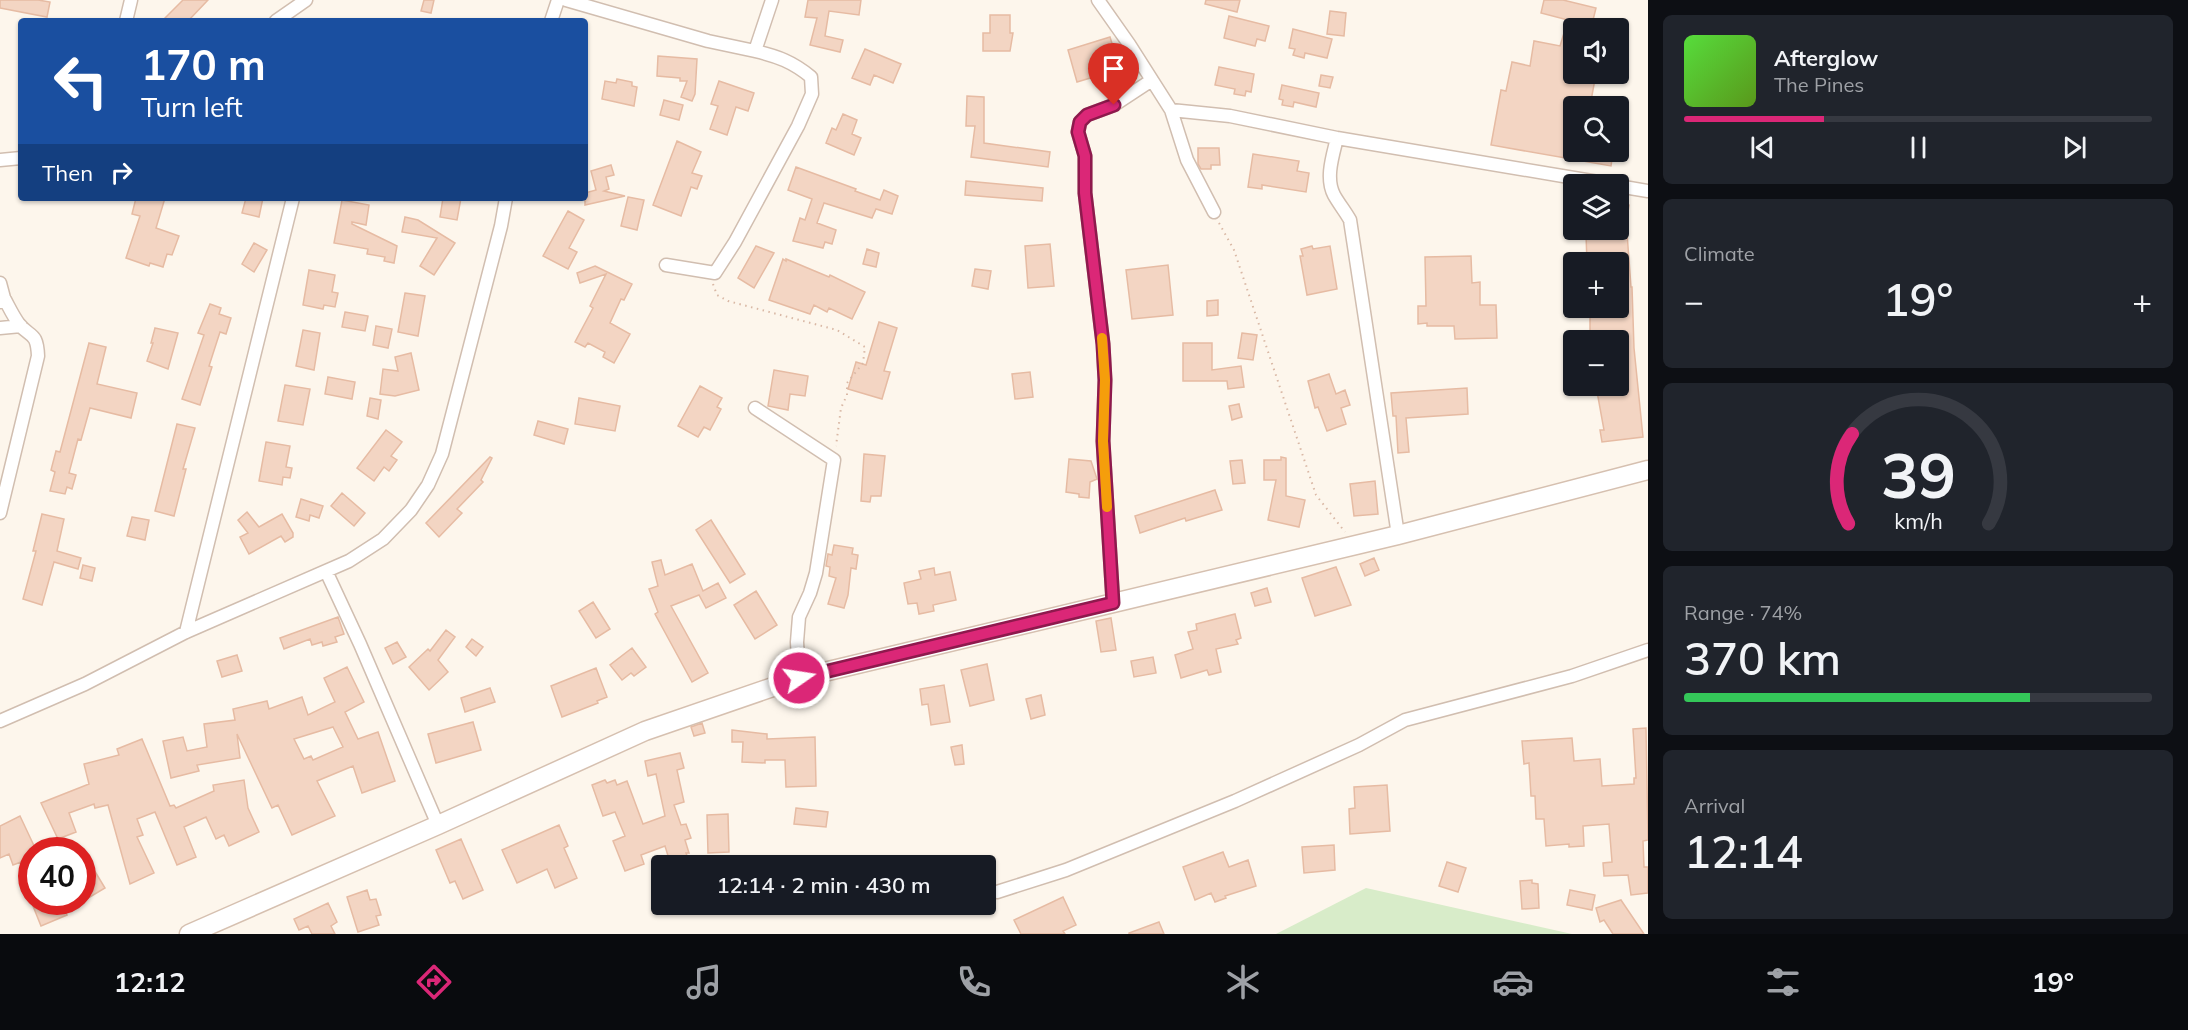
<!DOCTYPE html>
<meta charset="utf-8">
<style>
body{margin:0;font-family:Mulish,sans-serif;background:#20242c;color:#f1f3f6;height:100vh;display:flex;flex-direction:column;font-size:22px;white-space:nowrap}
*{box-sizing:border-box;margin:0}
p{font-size:20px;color:#9ea1a6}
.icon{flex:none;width:33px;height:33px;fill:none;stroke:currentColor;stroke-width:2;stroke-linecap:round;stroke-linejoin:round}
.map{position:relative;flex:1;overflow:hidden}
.drawer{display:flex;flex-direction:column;gap:15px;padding:15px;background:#0d0f14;width:540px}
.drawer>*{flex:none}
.guide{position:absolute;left:18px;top:18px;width:570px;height:183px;border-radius:6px;box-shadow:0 2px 4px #0004;background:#1a4fa0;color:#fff;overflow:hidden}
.fabs{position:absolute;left:1563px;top:18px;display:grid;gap:12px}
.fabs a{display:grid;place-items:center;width:66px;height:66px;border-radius:6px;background:#171b24;box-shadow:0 2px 4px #0004;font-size:30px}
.speed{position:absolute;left:18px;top:837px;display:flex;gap:12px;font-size:30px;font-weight:700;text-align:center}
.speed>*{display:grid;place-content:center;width:78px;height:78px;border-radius:50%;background:#171b24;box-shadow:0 2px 4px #0004;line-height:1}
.speed .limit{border:9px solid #d22;background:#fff;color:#111}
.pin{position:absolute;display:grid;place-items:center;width:51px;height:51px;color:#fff;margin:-62px -26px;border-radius:50% 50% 50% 0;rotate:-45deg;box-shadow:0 0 6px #0007}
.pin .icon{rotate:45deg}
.me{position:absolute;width:66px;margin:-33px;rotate:77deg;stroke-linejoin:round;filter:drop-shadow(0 0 4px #0008)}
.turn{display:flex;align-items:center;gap:21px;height:126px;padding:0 24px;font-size:27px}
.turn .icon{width:78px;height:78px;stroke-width:2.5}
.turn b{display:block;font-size:42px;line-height:51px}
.then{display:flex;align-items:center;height:57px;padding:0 24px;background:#0003;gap:12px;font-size:22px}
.big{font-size:45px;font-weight:600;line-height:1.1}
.drawer .widget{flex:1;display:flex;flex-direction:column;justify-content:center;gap:9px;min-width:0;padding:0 21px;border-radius:9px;background:#20242c}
.drawer .dial{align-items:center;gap:0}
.dial svg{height:156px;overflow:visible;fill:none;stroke:#363941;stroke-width:7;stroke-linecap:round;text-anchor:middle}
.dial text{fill:#f1f3f6;stroke:none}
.song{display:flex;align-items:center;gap:18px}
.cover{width:72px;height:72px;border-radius:9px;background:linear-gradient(135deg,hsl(110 70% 55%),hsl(90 70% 35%))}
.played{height:6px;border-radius:3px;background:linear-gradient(90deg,#db2777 30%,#363941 30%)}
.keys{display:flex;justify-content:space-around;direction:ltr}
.heat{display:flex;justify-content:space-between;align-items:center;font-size:33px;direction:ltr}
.charge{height:9px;border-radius:4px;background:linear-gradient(90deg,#34c759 74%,#363941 0)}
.trip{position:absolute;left:651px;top:855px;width:345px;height:60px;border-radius:6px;background:#171b24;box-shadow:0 2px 4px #0004;font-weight:600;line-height:60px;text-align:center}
.tab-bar{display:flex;height:96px;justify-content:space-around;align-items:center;background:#090b0e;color:#9ea1a6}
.tab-bar .icon{width:42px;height:42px}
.tab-bar .current{color:#db2777}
.tab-bar b{font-size:27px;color:#f1f3f6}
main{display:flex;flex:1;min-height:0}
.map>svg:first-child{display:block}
</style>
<main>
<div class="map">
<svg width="1648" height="934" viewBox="0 0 1648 934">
<rect width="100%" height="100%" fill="#fdf6ec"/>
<!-- green -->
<path fill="#d8ecc9" d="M1366 888 1572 934H1276Z"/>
<!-- building -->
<path fill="#f3d5c3" stroke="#e6bba3" stroke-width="1.5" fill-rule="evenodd" d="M0 0H38L50 2 47 17 0 8Z
M183 0H208L188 21H162Z
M424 0H434L431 13 421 11Z
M808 0H861L859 15 829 11 825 36 843 40 840 52 810 45 817 18 805 17Z
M1206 0H1240L1237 12 1205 4Z
M1544 0H1563L1596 8 1593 20H1589L1587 28H1574V74H1596L1590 106H1574V152H1613L1611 166 1491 145 1501 90 1506 91 1512 62 1530 66 1534 41 1560 46 1568 20 1541 13Z
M1330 11 1346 13 1344 36 1327 34Z
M990 15H1010V33H1013L1010 51H983V33H990Z
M1229 16 1269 26 1265 41 1257 39 1255 46 1224 38Z
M1293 29 1332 39 1327 58 1305 53 1304 58 1293 55 1295 49 1289 48Z
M1110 37 1120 69 1077 82 1068 50Z
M865 49 901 64 893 83 874 75 870 85 852 78Z
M658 56 697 59 695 94 692 101 681 97 687 81H680V78L657 76Z
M1219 67 1254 74 1251 92 1246 91 1245 96 1234 94 1235 89 1215 85Z
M1321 75 1333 77 1330 88 1319 86Z
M617 79 632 82V86L637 87 634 106 602 99 605 81 616 83Z
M719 81 754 93 748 111 736 107 727 135 710 129 718 106 711 104Z
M1282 85 1319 93 1316 107 1294 102 1293 107 1282 105 1283 100 1279 99Z
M967 96 984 97V143L1050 152 1048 167 971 157 975 126H966Z
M664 100 683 105 679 120 660 115Z
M843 114 857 120 852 134 861 138 854 155 826 143 832 128 836 130Z
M677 141 701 152 692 173 702 176 697 189 691 187 681 216 653 205Z
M1198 148H1219L1220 165H1211V169H1201L1198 164Z
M1253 154 1299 161 1297 171 1309 173 1306 192 1262 185V189L1248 187Z
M611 165 614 175 606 177 609 189 604 191 625 196 585 205V193L596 190 591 171Z
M796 167 856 189 855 191 880 200 884 190 898 196 892 214 876 209 872 218 824 203 817 223 836 230 832 244 825 242 823 248 793 241 800 218 805 220 812 199 788 190Z
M966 181 1043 188 1042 201 965 195Z
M628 197 644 200 637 230 621 226Z
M136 198H165L156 228 179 236 172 255 167 254 163 267 150 263 149 266 126 258 140 216 132 214Z
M246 198H263L259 217 242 213Z
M443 198H461L457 220 440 217Z
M342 200 369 205 366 225 352 222V224L397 246 394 263 384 261 385 257 367 254 368 249 334 243Z
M1618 203 1629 205 1625 233H1627L1631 287H1632L1634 348 1643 437 1602 442 1600 430H1604L1596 386H1618V340H1590V308H1618V262H1587L1586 235 1619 234Z
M568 211 584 220 569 248 577 252 568 269 543 256Z
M405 217 418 220 455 243 434 275 420 266 437 238 402 232Z
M254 243 267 250 254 272 242 264Z
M1050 244 1054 286 1028 288 1025 246Z
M756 246 774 253 754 288 738 278Z
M1312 246 1313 249 1330 246 1337 289 1307 295 1300 256H1303L1301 249Z
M867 249 879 253 876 267 863 264Z
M1471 256 1472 283 1480 282V305H1496L1497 338 1455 339 1454 326H1427V323L1418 324V306H1426L1425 257Z
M783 259 786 261V259L829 277 830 275 865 292 852 319 829 308 827 312 814 305 810 314 769 300Z
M1168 265 1173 315 1132 319 1126 270Z
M595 266 632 284 624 300 621 299 610 323 630 334 614 363 603 357 605 352 588 343 585 347 575 342 593 308 590 306 606 274 580 283 577 273Z
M975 269 991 271 988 289 972 286Z
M309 270 335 275 332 292 338 293 335 307 324 305 323 309 303 305Z
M405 293 425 296 418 336 398 332Z
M1218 300V315L1207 316V301Z
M210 304 221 308 219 314 231 318 226 334 220 332 209 366 212 367 200 405 182 399 204 335 198 333Z
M345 312 368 316 365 331 342 327Z
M879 322 897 328 884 371 890 372 882 399 848 389 856 362 866 365Z
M376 326 392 329 388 348 373 345Z
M155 328 178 333 168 369 147 361 153 343H151Z
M303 330 320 333 314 370 296 366Z
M1242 333 1257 335 1253 360 1238 358Z
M89 343 106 347 97 384 137 393 131 418 90 408 81 440 78 439 69 473 76 475 72 489 67 487 65 494 50 491 55 472 51 470 56 451 60 452Z
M1183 343H1212V370L1241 366 1244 387 1228 389 1227 381H1183Z
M411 353 419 390 395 396 380 394 383 369 398 371 395 357Z
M774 370 808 376 805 396 790 394 788 410 768 406Z
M1030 372 1033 397 1015 399 1012 374Z
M1329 374 1336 394 1345 390 1350 405 1341 408 1346 424 1327 431 1318 407 1315 408 1308 381Z
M328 377 355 382 352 399 325 394Z
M285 385 310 389 303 425 278 421Z
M700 386 722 398 717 407 721 409 710 430 704 427 698 437 678 426Z
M1467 388 1468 414 1406 418 1409 452 1398 453 1396 416H1393L1391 393Z
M370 398 381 400 378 419 367 416Z
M579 398 620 406 615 431 575 424Z
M1239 404 1242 417 1232 420 1229 406Z
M538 421 568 429 564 444 534 435Z
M177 424 195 428 183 469H186L174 516 155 511Z
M386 430 402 442 391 456 397 460 389 471 384 467 374 481 357 468Z
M266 442 290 446 286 467 292 468 290 478 283 477 282 485 259 481Z
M864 454 885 456 881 496H871L870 502 861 501Z
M490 457 492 458 481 480 483 482 457 509 462 513 439 537 426 523Z
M1281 457 1286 458V496L1305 500 1299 527 1268 520 1276 480H1264V460H1281Z
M1069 459 1091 461 1097 479 1090 482 1089 498 1079 497V494L1066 492Z
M1242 460 1245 483 1233 484 1230 461Z
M1375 481 1378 514 1354 516 1350 484Z
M1215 490 1222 510 1186 521 1185 518 1140 533 1135 516Z
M342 493 365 513 354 526 331 506Z
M301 499 323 506 319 518 310 515 309 521 296 517Z
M247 512 259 527 282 514 293 533V537L285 542 281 536 249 554 240 537 248 533 238 520Z
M42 514 64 519 57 551 81 558 78 569 54 562 42 605 23 599 36 551H33Z
M132 517 149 520 145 540 127 536Z
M711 520 745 574 730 583 696 530Z
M834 545 853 548 852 554 858 555 856 569 851 568 848 595 844 608 828 604 836 578 829 576 830 567 826 566 828 554 832 555Z
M1374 558 1379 570 1365 576 1360 564Z
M661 560 665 575 692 564 703 591 718 583 726 598 706 608 699 595 671 606 708 673 692 682 655 614 658 612 649 589 658 586 652 562Z
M83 565 95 568 92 581 80 578Z
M1336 567 1351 605 1315 616 1302 578Z
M934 568 935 575 950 572 956 600 933 605 934 611 919 614 917 603 908 604 904 583 921 579 919 571Z
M1267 588 1271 602 1255 606 1251 593Z
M756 591 777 625 755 639 734 605Z
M593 602 610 629 596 638 579 611Z
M1235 614 1241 638 1236 640 1238 644 1216 649 1221 672 1209 675 1207 670 1181 678 1175 655 1193 649 1188 632 1197 630 1196 624Z
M338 617 344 634 335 637 337 642 323 646 322 642 312 645 310 639 284 649 280 638Z
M1111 618 1116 650 1101 652 1096 621Z
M446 630 455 637 438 660 448 672 429 690 409 667 428 649 430 651Z
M472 639 483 647 476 656 466 647Z
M397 642 406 657 393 664 385 648Z
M632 648 646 667 634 676 631 673 622 680 610 665Z
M237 655 242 671 222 677 217 661Z
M1153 657 1156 673 1134 677 1131 661Z
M987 664 994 700 970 706 961 670Z
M347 667 364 702 345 712 358 739 378 732 395 781 362 793 353 766 317 781 335 816 292 835 278 805 272 808 237 734 240 758 197 765 199 771 171 778 163 741 183 737 187 751 207 747 204 724 235 720 233 709 267 701 269 709 302 697 308 715 335 702 324 678ZM333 727 343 747 313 760 311 756 304 759 294 739Z
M596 668 607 697 597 701 598 703 562 717 551 686Z
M944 685 950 722 931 725 928 704 922 705 920 689Z
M490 688 495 702 465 712 461 698Z
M1041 695 1045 715 1031 719 1026 699Z
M473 722 481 750 436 763 428 734Z
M702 723 705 733 694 736 691 727Z
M1646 728 1648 840 1643 841 1644 867H1648V893L1631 895 1628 875 1604 876 1603 863 1612 862 1609 824 1583 826 1584 846 1569 847V844L1546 846 1544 819H1536L1535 796H1531L1529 763 1524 764 1522 741 1572 738 1574 761 1600 759 1602 786 1634 784V778H1636L1633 729Z
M732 730 767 734V739L815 737 816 786 786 787 785 760H765V763L742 762 743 742H732Z
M142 739 170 806 174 805 176 808 214 791 213 785 244 780 248 808 259 832 229 846 224 835 216 839 206 817 184 827 196 857 177 865 155 812 137 819 143 835 137 837 154 873 130 884 108 805 95 808 94 804 69 813 76 832 58 839 41 803 89 784 84 764 119 755 117 749Z
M962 745 964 764 955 765 951 747Z
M680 753 684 768 677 770 684 802 674 805 681 825 686 824 691 838 685 840 689 853H686L691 866H675L672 858 669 859 665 846 641 855 644 864 625 871 613 841 625 836 615 812 603 816 592 785 605 780 607 783 615 780 617 785 627 781 643 824 665 816 656 774 648 776 645 761Z
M1387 785 1390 831 1350 834 1349 809 1355 808 1354 787Z
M796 808 828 812 826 827 794 824Z
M728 814 729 852 708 853 707 815Z
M20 816 36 850H32V866L23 869 21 862 13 865 9 854 0 858V826Z
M559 825 568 846 564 848 577 878 555 888 547 869 517 883 502 850Z
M461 839 483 890 463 899 455 881 450 883 436 850Z
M1334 845 1335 870 1304 873 1302 847Z
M82 850 105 888 90 897 82 884Z
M1223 852 1229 867 1248 860 1256 886 1225 896 1226 898 1215 902 1211 893 1195 900 1183 867Z
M1447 862 1466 868 1458 892 1439 886Z
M1532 880V883L1538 884 1539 908 1522 909 1520 881Z
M367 890 370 900 376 899 381 915 376 916 379 925 358 932 347 897Z
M1570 890 1595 895 1592 910 1567 905Z
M1063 897 1076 925 1063 931 1065 934H1021L1014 920Z
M1621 900 1623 903 1644 934H1613L1604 920 1600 922 1596 908Z
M31 901 61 902 67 915 41 926Z
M328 903 337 922 331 926 335 934H312L308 926 299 930 294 919Z
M1159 922 1164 934H1129V933Z"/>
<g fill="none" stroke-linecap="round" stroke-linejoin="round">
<defs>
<path id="street" d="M566 0 708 41 755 51 772 0
M1098 0 1129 44 1171 110 1230 116 1337 138 1610 184
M126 21 131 0
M276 21 306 0
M551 21 558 0
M1171 110 1187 160 1214 212
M1337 138C1333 155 1325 178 1334 195 1339 204 1345 211 1350 220L1398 535
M0 160 21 158
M1618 186 1648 191
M666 265 715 273 735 242 798 126 812 94 811 77C793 62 777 56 755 51
M0 283 4 298 0 302
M0 328 21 326
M755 408 834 460 816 573 810 593 799 617 797 642 799 678
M0 513 38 356C37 331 30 338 19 324 13 316 9 307 4 298
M326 571 360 644 438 825
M1113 603 1103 441 1105 380 1103 344 1085 193V156L1078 132 1080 122 1087 115 1114 105 1152 80
M186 632 293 198
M0 721 85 684 186 632 349 561 383 539 411 510 428 485 442 454 501 226 506 198
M997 892 1066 870 1235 801 1359 745 1405 720 1572 676 1648 650"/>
<path id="secondary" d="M189 934 438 825 645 731 799 678 1398 535 1648 470"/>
</defs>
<!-- street casing -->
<use href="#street" stroke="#d1beb0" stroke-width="15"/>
<!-- secondary casing -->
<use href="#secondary" stroke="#d6c0b0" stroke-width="21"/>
<!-- path -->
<path stroke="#d9b8a5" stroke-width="2" stroke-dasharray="1.5 4.5" stroke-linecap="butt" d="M1219 223 1234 250 1316 495 1345 532
M713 284 717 295 728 301 837 330 865 347 863 363 847 383V395L841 408 836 446"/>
<!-- street -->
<use href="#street" stroke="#fff" stroke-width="12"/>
<!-- secondary -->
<use href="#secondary" stroke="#fff" stroke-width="18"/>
</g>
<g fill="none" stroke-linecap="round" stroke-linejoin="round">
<defs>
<path id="route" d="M799 678 1113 603 1103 441 1105 380 1103 344 1085 193V156L1078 132 1080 122 1087 115 1114 105"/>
</defs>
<!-- route casing -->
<use href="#route" stroke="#8e194d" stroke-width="15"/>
<!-- route -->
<use href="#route" stroke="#db2777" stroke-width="10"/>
<!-- slow -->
<path stroke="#f59e0b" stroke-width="10" d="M1102 338 1105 380 1103 441 1107 507"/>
</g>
</svg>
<div class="fabs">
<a><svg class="icon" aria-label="sound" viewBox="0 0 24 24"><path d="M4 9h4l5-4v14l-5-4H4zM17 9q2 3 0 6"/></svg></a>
<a><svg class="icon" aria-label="search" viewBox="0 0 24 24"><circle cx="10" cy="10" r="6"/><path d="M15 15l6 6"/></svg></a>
<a><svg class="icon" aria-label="layers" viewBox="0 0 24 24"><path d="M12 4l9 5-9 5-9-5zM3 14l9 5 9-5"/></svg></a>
<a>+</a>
<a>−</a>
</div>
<div class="speed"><div class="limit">40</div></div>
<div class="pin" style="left:1114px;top:105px;background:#d93025"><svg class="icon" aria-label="arrive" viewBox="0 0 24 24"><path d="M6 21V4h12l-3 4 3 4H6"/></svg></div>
<svg class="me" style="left:799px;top:678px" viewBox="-20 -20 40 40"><circle r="17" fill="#db2777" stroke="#fff" stroke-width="3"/><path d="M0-11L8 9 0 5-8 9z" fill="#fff"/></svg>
<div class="trip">12:14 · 2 min · 430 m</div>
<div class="guide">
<div class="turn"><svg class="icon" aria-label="left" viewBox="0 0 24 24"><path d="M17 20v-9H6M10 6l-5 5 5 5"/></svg><div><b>170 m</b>Turn left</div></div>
<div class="then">Then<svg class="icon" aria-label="right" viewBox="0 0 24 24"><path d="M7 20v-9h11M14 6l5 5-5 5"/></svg></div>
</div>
</div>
<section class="drawer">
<div class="widget">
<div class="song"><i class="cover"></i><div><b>Afterglow</b><p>The Pines</p></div></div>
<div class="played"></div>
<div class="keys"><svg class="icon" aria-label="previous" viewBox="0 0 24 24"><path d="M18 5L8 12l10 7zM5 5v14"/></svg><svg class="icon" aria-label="pause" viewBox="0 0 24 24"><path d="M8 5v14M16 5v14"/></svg><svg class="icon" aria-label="next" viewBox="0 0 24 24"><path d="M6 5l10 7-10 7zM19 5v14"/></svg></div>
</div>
<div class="widget"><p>Climate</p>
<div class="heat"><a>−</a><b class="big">19°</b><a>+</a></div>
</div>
<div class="widget dial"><svg viewBox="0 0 100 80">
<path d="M14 69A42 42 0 1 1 86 69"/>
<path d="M14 69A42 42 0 0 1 16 23" stroke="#db2777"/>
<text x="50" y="56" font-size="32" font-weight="700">39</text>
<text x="50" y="72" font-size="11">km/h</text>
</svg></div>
<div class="widget"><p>Range · 74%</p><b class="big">370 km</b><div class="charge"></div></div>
<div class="widget"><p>Arrival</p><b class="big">12:14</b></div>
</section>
</main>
<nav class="tab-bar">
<b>12:12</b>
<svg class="icon current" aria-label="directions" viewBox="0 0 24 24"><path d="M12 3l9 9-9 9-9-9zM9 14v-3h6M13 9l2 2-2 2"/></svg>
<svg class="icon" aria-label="music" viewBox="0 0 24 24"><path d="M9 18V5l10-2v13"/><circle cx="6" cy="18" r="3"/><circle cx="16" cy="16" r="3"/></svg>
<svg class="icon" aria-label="phone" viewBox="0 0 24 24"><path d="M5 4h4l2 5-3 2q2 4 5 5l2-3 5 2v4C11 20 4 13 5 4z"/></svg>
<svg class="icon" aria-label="climate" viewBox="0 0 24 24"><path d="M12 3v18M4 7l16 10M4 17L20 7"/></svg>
<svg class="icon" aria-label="car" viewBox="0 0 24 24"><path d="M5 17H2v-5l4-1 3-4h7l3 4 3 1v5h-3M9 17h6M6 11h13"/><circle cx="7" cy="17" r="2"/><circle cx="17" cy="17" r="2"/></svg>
<svg class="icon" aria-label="filters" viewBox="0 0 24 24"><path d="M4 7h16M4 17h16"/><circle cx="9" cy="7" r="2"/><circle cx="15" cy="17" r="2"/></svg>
<b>19°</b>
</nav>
